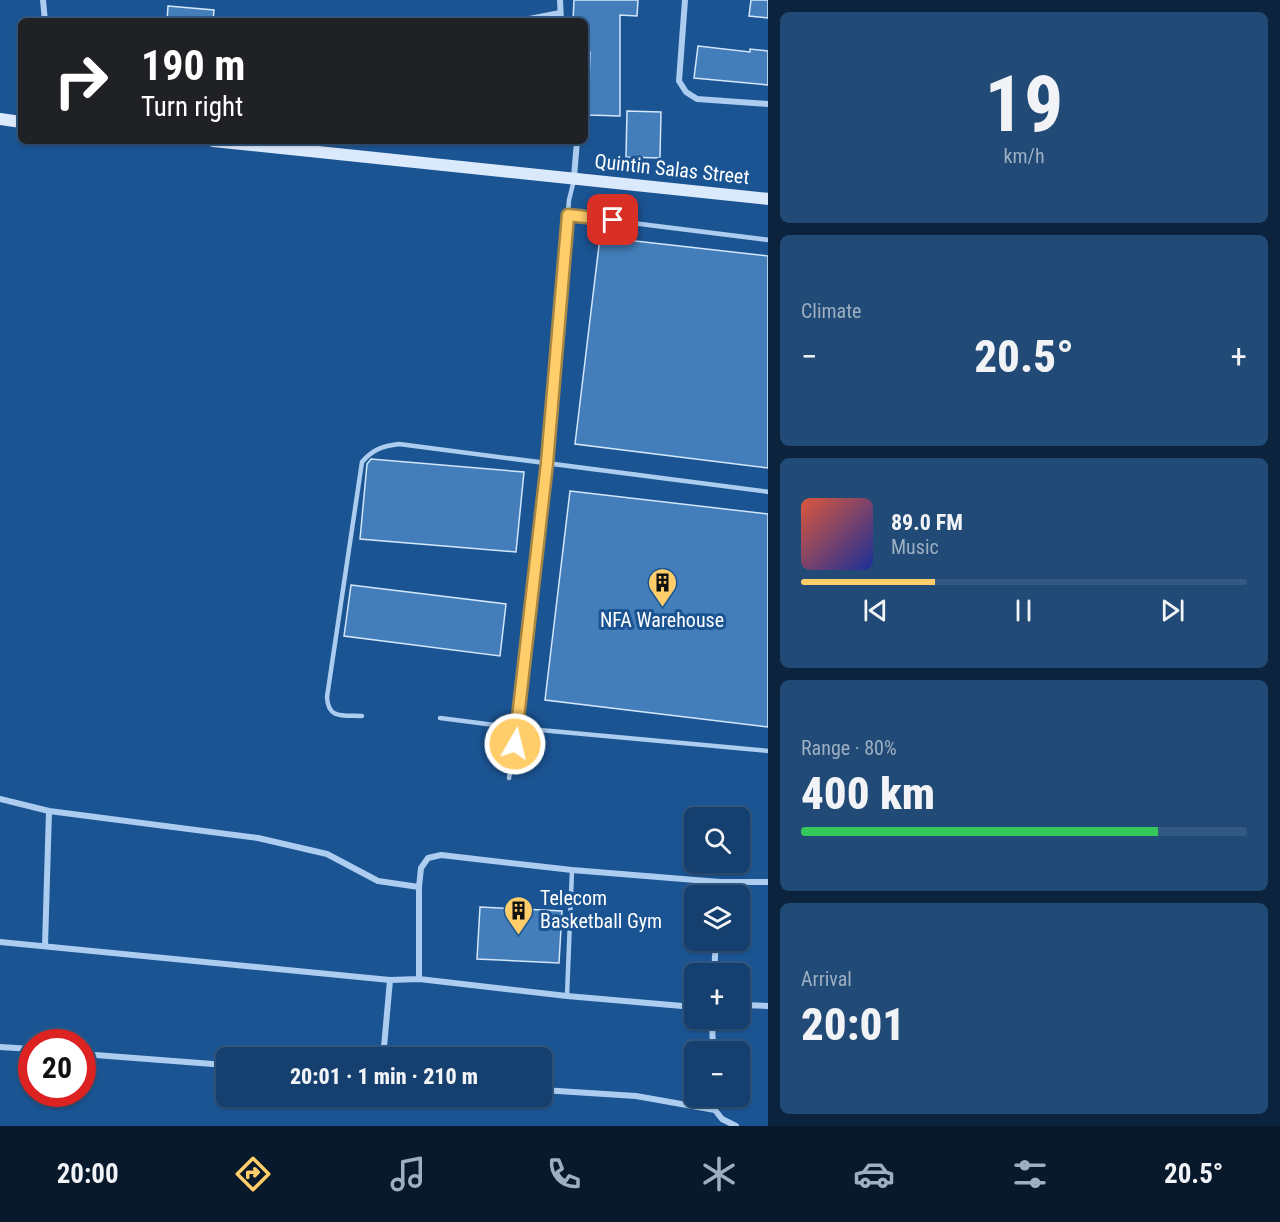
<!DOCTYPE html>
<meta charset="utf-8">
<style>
body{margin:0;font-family:"Roboto Condensed",sans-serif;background:#214a76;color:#f1f3f6;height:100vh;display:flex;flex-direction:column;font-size:22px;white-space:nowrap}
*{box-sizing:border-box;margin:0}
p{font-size:20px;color:#9dafc2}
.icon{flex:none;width:33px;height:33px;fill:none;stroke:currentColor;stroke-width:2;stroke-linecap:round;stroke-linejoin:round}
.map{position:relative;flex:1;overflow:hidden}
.panel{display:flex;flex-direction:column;gap:12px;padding:12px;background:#0b233c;width:512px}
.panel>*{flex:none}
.top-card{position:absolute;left:18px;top:18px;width:570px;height:126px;border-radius:9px;box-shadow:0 2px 4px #0004,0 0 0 2px #335881;background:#202124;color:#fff;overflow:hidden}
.fabs{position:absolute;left:684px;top:807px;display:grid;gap:12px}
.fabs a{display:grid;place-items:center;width:66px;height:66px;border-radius:9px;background:#143f6e;box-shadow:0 2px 4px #0004,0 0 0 2px #335881;font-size:30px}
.speed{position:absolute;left:18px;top:1029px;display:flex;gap:12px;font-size:30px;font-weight:700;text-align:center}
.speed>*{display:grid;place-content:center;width:78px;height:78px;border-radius:50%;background:#143f6e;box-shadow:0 2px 4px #0004,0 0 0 2px #335881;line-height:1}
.speed .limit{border:9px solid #d22;background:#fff;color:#111}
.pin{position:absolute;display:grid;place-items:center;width:51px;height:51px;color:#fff;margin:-26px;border-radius:12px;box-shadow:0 3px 9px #0006}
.me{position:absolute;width:66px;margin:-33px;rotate:8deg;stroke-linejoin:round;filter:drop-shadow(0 0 4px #0008)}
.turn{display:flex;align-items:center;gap:21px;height:126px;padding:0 24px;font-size:27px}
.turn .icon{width:78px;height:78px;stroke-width:2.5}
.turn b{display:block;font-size:42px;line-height:51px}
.big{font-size:45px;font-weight:800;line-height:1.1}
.panel .widget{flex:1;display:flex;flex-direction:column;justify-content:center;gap:9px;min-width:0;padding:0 21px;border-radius:9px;background:#214a76}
.panel .dial{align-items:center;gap:0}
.dial b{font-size:78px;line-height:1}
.song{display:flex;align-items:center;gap:18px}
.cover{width:72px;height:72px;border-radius:9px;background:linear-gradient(135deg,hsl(10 70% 55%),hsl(230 70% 35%))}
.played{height:6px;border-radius:3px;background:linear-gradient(90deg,#ffce6a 30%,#335881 30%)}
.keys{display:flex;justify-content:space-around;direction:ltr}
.heat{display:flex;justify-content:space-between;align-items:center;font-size:33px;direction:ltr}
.charge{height:9px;border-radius:4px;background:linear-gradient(90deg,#34c759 80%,#335881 0)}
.trip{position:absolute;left:216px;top:1047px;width:336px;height:60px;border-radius:9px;background:#143f6e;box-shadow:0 2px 4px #0004,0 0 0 2px #335881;font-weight:800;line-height:60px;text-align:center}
.tab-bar{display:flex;height:96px;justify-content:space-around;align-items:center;background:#08192c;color:#9dafc2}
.tab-bar .icon{width:42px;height:42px}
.tab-bar .active{color:#ffce6a}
.tab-bar b{font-size:27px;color:#f1f3f6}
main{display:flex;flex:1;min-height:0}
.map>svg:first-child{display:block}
</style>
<main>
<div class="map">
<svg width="769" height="1126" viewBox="0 0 769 1126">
<rect width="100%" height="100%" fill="#1b5493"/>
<!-- building -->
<path fill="#447eba" stroke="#d3e6fb" stroke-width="1.5" d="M574 0H638L637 16 620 15V116L588 115 590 52H585V21H573Z
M751 0H768V18L749 16Z
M168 6 214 10 213 21H167Z
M698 46 750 52V49L768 51V85L694 78Z
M627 111 661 112 660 158 626 157Z
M600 237 768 256V468L575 444Z
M371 459 524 472 516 552 360 539 367 464Z
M570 491 768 514V727L545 700Z
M351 585 506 604 500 656 344 636Z
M480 907 562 911 559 963 477 959Z"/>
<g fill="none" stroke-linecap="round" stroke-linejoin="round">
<!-- lane -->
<path stroke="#accdef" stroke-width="4.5" d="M568 215 769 240
M362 716C344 715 328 720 327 697L362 462C373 449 383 446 399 444L769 492
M440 718 518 728 769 751
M509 778 518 728 547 463 569 200 574 180
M567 996 572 870"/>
<!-- street -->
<path stroke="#accdef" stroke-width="6" d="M43 0 45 21
M560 0 561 21
M685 0 679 81 686 92 697 99 769 104
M519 21 560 13
M574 177 577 141
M0 799 49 811 258 838 327 854 378 881 419 887
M719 896 720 882H769
M0 942 390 980 419 979 567 996 694 1007
M45 946 49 811
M714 974 716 940
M419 979V887L421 868 428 858 441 855 572 870 720 882
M742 1005 769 1006
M712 1018 713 1052
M0 1047 32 1049
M82 1054 226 1065
M383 1058 390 980
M542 1090 636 1096 715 1110 722 1119 736 1126
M715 1096V1110"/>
<!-- secondary -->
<path stroke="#dae9fb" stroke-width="12" d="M0 119 21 122
M213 141 769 199"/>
</g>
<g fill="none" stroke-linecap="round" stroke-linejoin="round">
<defs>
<path id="route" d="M515 744 547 463 568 215 613 220"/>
</defs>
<!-- route casing -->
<use href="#route" stroke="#a68645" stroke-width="15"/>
<!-- route -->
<use href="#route" stroke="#ffce6a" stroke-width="10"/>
</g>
<!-- icons -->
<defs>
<symbol id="building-pin" viewBox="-11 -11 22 30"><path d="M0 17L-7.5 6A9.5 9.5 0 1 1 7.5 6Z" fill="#ffce6a" stroke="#1b5493"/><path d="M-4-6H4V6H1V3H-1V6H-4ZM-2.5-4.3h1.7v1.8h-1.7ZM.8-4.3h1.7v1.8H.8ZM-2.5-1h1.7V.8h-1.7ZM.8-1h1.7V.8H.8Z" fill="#111"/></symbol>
</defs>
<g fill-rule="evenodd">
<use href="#building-pin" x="646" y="566" width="33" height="45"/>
<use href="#building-pin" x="502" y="894" width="33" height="45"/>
</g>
<g text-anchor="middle" stroke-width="6" stroke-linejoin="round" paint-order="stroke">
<!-- street labels -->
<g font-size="20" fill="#fff" stroke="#1b5493">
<text transform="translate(672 169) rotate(6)" y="7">Quintin Salas Street</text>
</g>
<!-- poi labels -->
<g font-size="20" fill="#fff" stroke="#1b5493">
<text x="662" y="627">NFA Warehouse</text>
<text x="540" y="905" text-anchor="start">Telecom<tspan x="540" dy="23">Basketball Gym</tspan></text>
</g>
</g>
</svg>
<div class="fabs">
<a><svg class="icon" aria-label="search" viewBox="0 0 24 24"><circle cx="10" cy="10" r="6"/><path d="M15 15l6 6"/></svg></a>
<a><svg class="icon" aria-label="layers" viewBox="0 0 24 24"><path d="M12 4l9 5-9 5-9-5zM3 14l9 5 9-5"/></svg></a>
<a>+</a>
<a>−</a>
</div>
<div class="speed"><div class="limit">20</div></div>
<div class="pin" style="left:613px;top:220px;background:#d93025"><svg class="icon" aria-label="arrive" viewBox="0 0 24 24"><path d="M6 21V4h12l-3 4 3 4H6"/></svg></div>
<svg class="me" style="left:515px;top:744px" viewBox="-20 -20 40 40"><circle r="17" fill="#ffce6a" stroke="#fff" stroke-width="3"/><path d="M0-11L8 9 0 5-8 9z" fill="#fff"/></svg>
<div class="trip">20:01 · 1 min · 210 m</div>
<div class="top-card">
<div class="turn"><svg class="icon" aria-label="right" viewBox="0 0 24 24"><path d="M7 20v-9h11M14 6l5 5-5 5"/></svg><div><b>190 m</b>Turn right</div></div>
</div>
</div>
<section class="panel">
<div class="widget dial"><b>19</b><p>km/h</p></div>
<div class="widget"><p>Climate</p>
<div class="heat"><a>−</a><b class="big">20.5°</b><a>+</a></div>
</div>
<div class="widget">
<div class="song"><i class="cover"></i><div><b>89.0 FM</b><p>Music</p></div></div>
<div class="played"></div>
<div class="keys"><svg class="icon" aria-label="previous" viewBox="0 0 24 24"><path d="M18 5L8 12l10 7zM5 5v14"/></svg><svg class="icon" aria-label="pause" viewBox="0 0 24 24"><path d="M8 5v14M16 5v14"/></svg><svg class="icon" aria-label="next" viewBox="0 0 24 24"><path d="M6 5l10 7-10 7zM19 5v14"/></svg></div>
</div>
<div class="widget"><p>Range · 80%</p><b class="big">400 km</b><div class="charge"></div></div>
<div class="widget"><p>Arrival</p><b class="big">20:01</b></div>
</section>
</main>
<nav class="tab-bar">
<b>20:00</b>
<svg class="icon active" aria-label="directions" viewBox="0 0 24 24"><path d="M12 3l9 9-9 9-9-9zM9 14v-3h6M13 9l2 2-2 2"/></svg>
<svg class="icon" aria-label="music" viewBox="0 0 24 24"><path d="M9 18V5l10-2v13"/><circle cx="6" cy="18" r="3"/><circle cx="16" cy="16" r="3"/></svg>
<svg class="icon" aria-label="phone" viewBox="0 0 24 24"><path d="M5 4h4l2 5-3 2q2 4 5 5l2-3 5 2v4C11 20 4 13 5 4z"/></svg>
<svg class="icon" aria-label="climate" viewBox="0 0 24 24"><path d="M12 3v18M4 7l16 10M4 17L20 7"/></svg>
<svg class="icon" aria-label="car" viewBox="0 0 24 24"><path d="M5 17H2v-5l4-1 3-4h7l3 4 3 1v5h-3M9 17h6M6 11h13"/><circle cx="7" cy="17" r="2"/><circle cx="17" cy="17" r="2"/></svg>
<svg class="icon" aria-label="filters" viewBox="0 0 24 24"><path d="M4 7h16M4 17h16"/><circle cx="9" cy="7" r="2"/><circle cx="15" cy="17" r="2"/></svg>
<b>20.5°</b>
</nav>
